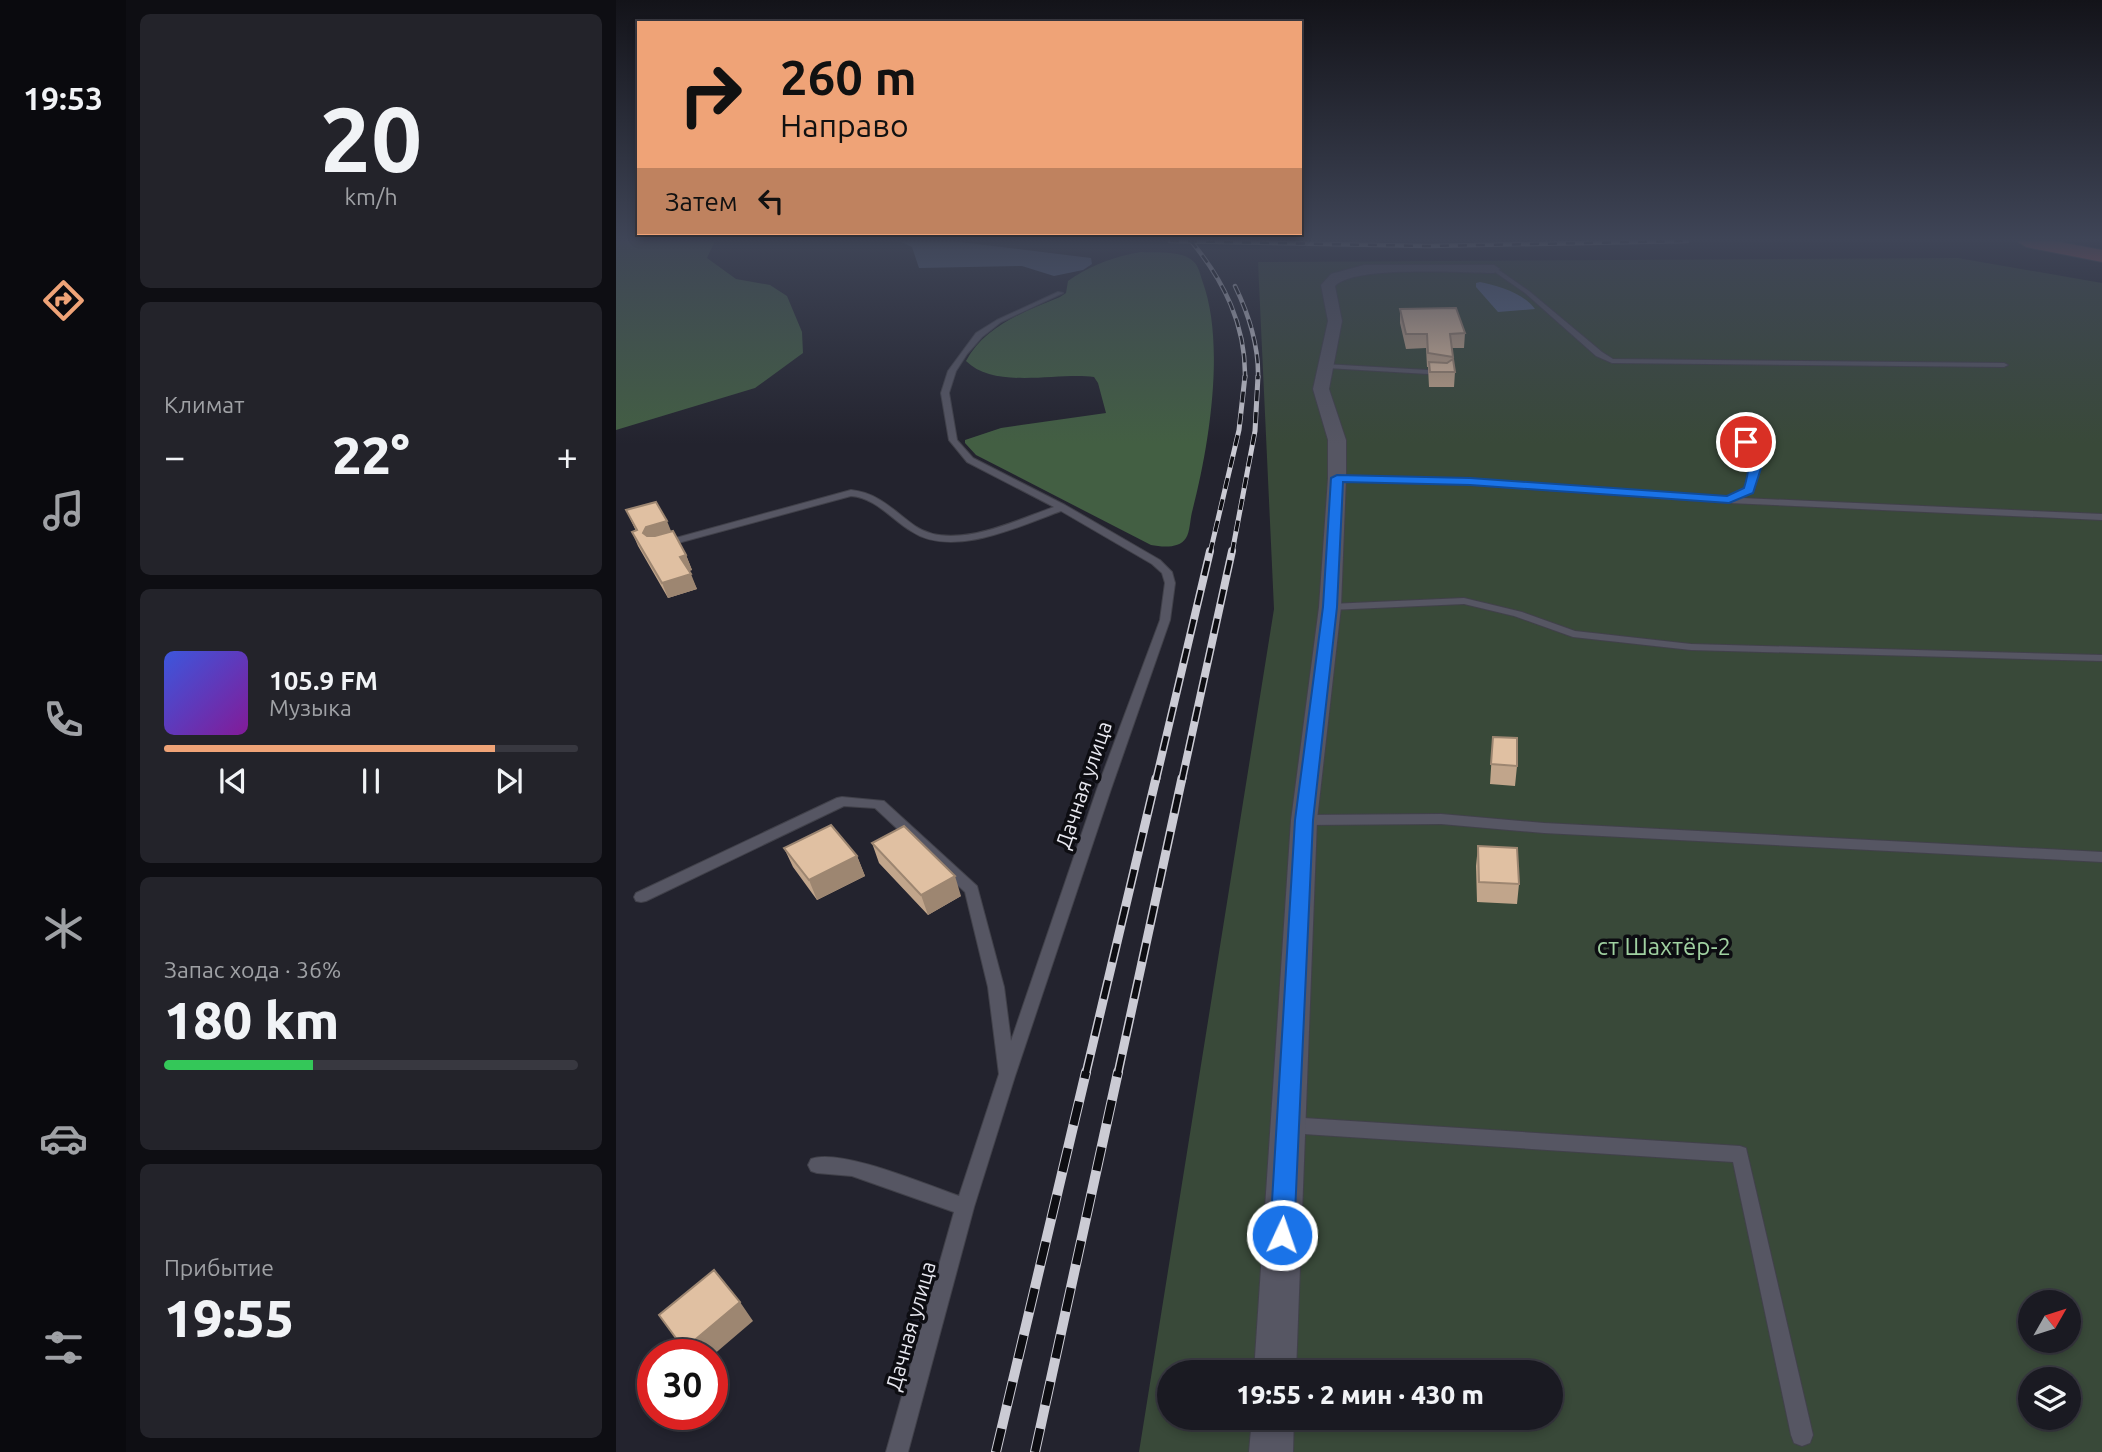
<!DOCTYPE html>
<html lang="ru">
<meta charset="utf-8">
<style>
body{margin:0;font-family:Ubuntu,sans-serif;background:#23232a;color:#f1f3f6;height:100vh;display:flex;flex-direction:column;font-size:26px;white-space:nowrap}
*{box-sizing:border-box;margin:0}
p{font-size:23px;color:#9fa1a5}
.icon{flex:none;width:38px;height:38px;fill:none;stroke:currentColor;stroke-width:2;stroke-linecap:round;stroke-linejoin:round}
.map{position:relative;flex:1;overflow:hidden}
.drawer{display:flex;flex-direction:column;gap:14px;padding:14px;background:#0e0e13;width:490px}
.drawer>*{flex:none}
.banner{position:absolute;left:21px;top:21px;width:665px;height:214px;border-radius:0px;box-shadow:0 4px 10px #0003,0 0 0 2px #383840;background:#efa377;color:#111;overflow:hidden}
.needle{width:46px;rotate:51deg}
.controls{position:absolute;left:1402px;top:1290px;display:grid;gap:14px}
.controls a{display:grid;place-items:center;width:63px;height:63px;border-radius:50%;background:#1a1a22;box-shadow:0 4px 10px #0003,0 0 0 2px #383840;font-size:35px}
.speed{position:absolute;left:21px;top:1339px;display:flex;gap:14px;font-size:35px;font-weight:700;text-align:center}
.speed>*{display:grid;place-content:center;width:91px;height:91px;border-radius:50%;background:#1a1a22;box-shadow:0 4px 10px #0003,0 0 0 2px #383840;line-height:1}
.speed .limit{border:10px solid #d22;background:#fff;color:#111}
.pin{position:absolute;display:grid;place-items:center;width:60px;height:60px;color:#fff;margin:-30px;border:4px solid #fff;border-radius:50%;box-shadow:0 2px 7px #0007}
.me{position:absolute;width:77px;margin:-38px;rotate:3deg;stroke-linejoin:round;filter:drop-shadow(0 0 5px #0008)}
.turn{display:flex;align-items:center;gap:24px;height:147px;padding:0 28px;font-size:32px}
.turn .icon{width:91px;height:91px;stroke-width:2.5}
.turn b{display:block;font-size:49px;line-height:60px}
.then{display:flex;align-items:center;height:66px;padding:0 28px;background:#0003;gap:14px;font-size:26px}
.big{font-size:52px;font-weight:800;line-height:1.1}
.drawer .tile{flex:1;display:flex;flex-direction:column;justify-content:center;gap:10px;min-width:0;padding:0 24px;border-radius:10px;background:#23232a}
.drawer .dial{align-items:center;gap:0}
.dial b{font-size:91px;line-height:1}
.song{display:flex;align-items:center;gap:21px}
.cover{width:84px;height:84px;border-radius:10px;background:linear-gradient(135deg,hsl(230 70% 55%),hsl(290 70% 35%))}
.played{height:7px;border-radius:4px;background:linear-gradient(90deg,#efa377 80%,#383840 80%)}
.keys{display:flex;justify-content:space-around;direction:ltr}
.heat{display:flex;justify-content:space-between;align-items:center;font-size:38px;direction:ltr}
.charge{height:10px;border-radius:5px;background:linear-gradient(90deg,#34c759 36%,#383840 0)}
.trip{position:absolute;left:541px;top:1360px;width:406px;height:70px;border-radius:35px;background:#1a1a22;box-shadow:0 4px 10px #0003,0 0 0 2px #383840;font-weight:800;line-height:70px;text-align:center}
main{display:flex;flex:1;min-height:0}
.tabs{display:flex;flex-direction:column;width:126px;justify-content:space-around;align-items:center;background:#0a0a0e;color:#9fa1a5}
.tabs .icon{width:49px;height:49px}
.tabs .selected{color:#efa377}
.tabs b{font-size:32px;color:#f1f3f6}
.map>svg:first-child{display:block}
</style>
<main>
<nav class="tabs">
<b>19:53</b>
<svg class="icon selected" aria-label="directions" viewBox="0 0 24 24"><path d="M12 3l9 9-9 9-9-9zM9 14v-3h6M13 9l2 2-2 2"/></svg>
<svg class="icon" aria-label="music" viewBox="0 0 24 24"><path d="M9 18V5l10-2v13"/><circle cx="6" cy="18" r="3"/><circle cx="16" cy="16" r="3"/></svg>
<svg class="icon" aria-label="phone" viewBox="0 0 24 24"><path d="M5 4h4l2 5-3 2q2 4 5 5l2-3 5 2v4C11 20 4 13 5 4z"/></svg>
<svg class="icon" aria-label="climate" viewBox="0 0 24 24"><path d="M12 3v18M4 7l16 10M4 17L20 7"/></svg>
<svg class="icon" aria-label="car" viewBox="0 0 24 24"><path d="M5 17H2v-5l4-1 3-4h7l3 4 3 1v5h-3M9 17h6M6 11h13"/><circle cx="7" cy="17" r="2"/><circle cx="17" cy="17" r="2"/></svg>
<svg class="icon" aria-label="filters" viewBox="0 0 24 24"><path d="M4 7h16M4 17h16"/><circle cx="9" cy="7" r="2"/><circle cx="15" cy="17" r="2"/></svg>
</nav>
<section class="drawer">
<div class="tile dial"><b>20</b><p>km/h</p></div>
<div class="tile"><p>Климат</p>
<div class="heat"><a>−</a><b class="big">22°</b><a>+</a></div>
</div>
<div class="tile">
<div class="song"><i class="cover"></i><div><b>105.9 FM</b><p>Музыка</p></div></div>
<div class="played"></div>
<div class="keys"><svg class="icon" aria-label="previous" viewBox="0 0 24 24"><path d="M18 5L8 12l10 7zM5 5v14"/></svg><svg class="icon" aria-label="pause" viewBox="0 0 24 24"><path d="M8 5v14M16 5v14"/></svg><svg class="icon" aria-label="next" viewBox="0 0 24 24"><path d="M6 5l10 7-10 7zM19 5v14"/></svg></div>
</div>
<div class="tile"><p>Запас хода · 36%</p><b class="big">180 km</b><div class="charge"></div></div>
<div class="tile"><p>Прибытие</p><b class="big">19:55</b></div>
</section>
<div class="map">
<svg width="1486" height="1452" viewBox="0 0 1486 1452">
<rect width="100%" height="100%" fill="#23232e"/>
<!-- green -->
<path fill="#394939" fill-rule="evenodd" d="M1342 258 1486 283V1452H523L658 609 642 262ZM1414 1302H1452V1340H1414ZM553 1372H934V1418H553ZM1414 1379H1452V1418H1414Z"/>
<!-- forest -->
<path fill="#435f43" d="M0 241H99L91 258 120 279 154 285 171 296 186 332 187 353 139 388 0 430Z
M525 252C540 253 565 250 577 261 582 265 584 273 586 280 610 343 593 447 576 512 574 520 574 532 570 538 563 549 546 547 535 545L360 455 349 443V440L385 428 490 413 482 383 478 377C441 372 379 390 350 361 369 326 409 311 444 297L450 293 452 281C473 266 499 256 525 252Z"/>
<!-- water -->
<path fill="#596989" d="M283 241H336L475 258 476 264 467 270 438 276 406 266 303 268 296 247Z
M864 282C883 286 907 293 919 309L882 312 860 287V283Z"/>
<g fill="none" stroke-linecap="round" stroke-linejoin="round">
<defs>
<path id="service" d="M876 268H880L913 291 986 352 997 359 1388 363 1392 365 1388 367 996 363 980 356 909 293 876 270Z
M442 292 447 293 385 322 366 337 351 354 340 371 333 393 341 440 357 458 449 505 544 560 556 572 559 583 554 620 495 789 399 1076 358 1207 292 1452H270L338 1212 236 1176 201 1173 195 1171 192 1165 195 1159C225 1148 311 1185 343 1196L383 1074 372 987 349 892 259 808 228 806 30 901 25 902 20 901 18 897 20 893 221 798 226 797 268 801 361 886 388 987 395 1041 481 789 544 620 549 583 546 573 536 564 445 511C404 526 336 559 295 531 275 519 260 498 235 496L51 546 48 547 43 544 45 542 235 490C263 493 278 511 299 526 337 552 400 520 438 507L351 462 333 440 325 393 332 371 360 333 381 320Z
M708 364 829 371 833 373 829 375 711 368 707 366Z
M1130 439C1146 451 1143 474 1138 491L1126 498 1486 514V520L1113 503 854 485 721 481 716 478 721 475 854 479 1112 497 1129 489C1135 471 1133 460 1126 442Z
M848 598 906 612 959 631 1075 644 1486 655V661L1075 650 957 637 898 616 848 604 714 610 709 607 714 604Z
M825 814 928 823 1486 852V862L928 833 825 824 688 825 683 823 681 820 683 817 688 815Z
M672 1117 1124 1146 1130 1148 1197 1435 1194 1443 1186 1446 1178 1443 1175 1435 1117 1162 672 1133 666 1131 663 1125 666 1119Z"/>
<path id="minor" d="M748 265H878L884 269 878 273C845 273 739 265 719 286L726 321 713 389 730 440V478L725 607 701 820 680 1372H638L675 820 703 607 712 478V440L697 389 712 321 705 285 715 274Z
M636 1418H678L677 1452H633Z"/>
<path id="trunk" d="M1401 241H1439L1486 250V262L1410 247Z"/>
</defs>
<!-- service casing -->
<use href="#service" stroke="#41414a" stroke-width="2"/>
<!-- minor casing -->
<use href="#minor" stroke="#41414a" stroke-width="2"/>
<!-- trunk casing -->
<use href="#trunk" stroke="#41414a" stroke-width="2"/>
<!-- service -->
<use href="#service" fill="#565663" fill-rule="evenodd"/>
<!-- minor -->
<use href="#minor" fill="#565663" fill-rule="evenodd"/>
<!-- trunk -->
<use href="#trunk" fill="#c8575c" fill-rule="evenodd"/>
<defs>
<path id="rail-far4" d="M554 241 812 246 1071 241
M575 241C608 281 630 325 629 378
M619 286C633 315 643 345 642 378"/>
<path id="rail-far3" d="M594 553 623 430 629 376
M616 553 639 431 642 376"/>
<path id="rail-far2" d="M540 780 594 551
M566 780 616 551"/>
<path id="rail-far1" d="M470 1073 540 778
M502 1073 566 778"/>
<path id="rail" d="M380 1452 470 1072
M419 1452 502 1072"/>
</defs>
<!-- rail-far4 casing -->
<use href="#rail-far4" stroke="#cbcbd4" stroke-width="4.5"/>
<!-- rail-far3 casing -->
<use href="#rail-far3" stroke="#cbcbd4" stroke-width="5"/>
<!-- rail-far2 casing -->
<use href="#rail-far2" stroke="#cbcbd4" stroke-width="8"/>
<!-- rail-far1 casing -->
<use href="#rail-far1" stroke="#cbcbd4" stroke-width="9"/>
<!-- rail casing -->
<use href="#rail" stroke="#cbcbd4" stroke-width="10"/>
<!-- rail-far4 -->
<use href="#rail-far4" stroke="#0d0d12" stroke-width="2.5" stroke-dasharray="9" stroke-linecap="butt"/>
<!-- rail-far3 -->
<use href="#rail-far3" stroke="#0d0d12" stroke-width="3.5" stroke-dasharray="11" stroke-linecap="butt"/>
<!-- rail-far2 -->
<use href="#rail-far2" stroke="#0d0d12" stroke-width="5" stroke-dasharray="15" stroke-linecap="butt"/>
<!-- rail-far1 -->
<use href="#rail-far1" stroke="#0d0d12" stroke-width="6" stroke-dasharray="19" stroke-linecap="butt"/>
<!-- rail -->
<use href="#rail" stroke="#0d0d12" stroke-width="8" stroke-dasharray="24" stroke-linecap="butt"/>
</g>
<!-- wall -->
<path fill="#c1a58b" d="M784 309 849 333 848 348H836L839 372 838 387H813L812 367H811L810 348 790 349 784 323Z
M10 510 56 532 70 555 76 570 72 571 81 589 52 598 22 546 16 532 20 531Z
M877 737 901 766 899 786 874 784Z
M256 843 345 896 312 915 263 863Z
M862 846 903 884 901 904 861 902 860 866Z
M168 848 241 856 249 876 201 900 177 867Z"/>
<!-- shaded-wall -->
<path fill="#9d8671" d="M51 521 57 536 36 541 27 533 30 527Z
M70 555 76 570 70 572 64 557Z
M75 574 81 589 52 598 46 583Z
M241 856 249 876 201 900 193 880Z
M339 876 345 896 312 915 305 895Z
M124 1302 137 1321 96 1356V1354H73L68 1349Z"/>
<!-- building -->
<path fill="#e0c0a2" stroke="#9d8671" stroke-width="2" d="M840 308 849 333 834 334 837 357 812 353 811 334H790L784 309Z
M837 359 839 372H814L813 362 831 363Z
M40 502 51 521 30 527 27 533 31 536H39L57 531 70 555 64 557 75 574 46 583 16 532 21 530 10 510Z
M877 737 901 738V766L875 764Z
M215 825 241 856 193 880 168 848Z
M288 826 339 876 305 895 256 843Z
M862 846 901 848 903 884 863 882Z
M98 1270 124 1302 68 1349 43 1315Z"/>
<!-- sky -->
<linearGradient id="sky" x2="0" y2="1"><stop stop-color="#131319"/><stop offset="0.54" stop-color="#3f4557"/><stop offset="1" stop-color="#3f4557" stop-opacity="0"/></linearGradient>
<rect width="1486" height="444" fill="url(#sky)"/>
<!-- route -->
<path fill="#1a73e8" stroke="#114b97" stroke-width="2" d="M1126 439H1134L1146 465 1137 493 1113 503 854 485 727 482 721 607 697 820 678 1235 675 1243 666 1247 658 1243 654 1235 679 820 707 607 715 478 721 475 854 478 1111 496 1128 488C1135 466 1133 462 1124 442Z"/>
<g text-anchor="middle" stroke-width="7" stroke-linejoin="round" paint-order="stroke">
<!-- street labels -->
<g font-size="21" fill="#e8e8f0" stroke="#0d0d12">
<text transform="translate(468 785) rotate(-71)" y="7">Дачная улица</text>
<text transform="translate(295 1326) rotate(-74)" y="7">Дачная улица</text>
</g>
<!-- near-park labels -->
<g font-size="24" fill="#a0d1a1" stroke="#0d0d12">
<text x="1048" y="955">ст Шахтёр-2</text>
</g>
</g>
</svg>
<div class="controls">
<a><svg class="needle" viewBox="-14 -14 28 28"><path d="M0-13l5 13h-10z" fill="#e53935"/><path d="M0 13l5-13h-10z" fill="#9fa1a5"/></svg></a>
<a><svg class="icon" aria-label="layers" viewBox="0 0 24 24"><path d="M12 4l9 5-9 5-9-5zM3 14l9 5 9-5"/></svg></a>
</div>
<div class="speed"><div class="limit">30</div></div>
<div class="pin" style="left:1130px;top:442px;background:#d93025"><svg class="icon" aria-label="arrive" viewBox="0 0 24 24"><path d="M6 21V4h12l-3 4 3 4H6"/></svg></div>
<svg class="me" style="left:666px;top:1235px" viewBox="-20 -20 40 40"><circle r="17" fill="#1a73e8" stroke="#fff" stroke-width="3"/><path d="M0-11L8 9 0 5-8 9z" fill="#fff"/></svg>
<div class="trip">19:55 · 2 мин · 430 m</div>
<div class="banner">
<div class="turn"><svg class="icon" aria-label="right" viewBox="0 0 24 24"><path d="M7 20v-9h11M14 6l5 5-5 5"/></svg><div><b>260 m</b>Направо</div></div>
<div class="then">Затем<svg class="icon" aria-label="left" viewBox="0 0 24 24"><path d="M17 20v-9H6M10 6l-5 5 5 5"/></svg></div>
</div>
</div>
</main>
